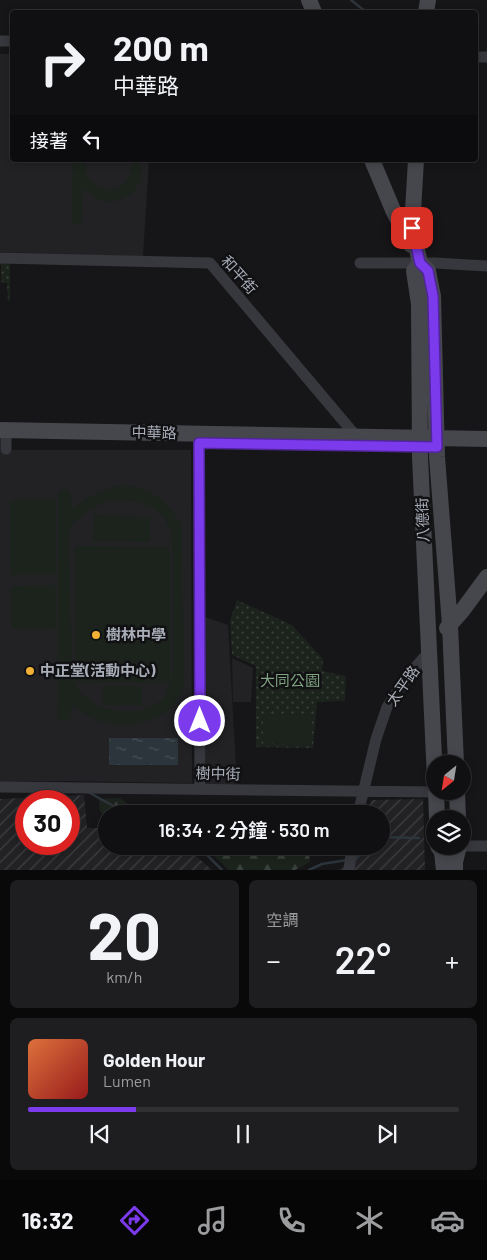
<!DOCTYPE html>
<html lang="zh-TW">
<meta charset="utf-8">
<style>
body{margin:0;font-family:Barlow,"Noto Sans TC",sans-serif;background:#1e1e20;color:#f1f3f6;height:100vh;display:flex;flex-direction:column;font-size:19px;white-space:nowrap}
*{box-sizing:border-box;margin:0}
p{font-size:16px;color:#9c9d9f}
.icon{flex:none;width:28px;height:28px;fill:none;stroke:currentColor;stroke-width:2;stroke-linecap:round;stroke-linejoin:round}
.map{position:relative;height:870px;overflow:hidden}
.details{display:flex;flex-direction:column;gap:10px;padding:10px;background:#09090a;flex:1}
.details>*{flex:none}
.banner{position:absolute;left:10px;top:10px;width:468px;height:152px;border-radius:5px;box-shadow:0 2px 8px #0003,0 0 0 1px #303032;background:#101012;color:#f1f3f6;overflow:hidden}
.needle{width:32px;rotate:210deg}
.fabs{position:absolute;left:426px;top:755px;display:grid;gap:10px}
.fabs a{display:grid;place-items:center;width:45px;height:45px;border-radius:50%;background:#101012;box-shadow:0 2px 8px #0003,0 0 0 1px #303032;font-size:25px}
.speed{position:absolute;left:15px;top:790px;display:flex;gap:10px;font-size:25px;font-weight:700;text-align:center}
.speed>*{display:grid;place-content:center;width:65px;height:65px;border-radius:50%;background:#101012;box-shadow:0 2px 8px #0003,0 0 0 1px #303032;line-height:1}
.speed .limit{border:8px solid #d22;background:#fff;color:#111}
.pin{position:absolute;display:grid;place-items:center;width:42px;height:42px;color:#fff;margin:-21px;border-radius:10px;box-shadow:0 2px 8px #0006}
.me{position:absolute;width:55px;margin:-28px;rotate:0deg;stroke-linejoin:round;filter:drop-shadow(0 0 4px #0008)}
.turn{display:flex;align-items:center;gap:18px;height:105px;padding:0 20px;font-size:22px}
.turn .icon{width:65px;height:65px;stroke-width:2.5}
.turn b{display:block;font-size:35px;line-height:42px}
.then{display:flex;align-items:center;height:48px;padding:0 20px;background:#0003;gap:10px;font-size:19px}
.big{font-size:38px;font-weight:600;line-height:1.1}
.details .widget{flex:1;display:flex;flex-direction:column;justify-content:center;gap:8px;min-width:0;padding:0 18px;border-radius:8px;background:#1e1e20}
.details .dial{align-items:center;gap:0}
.dial b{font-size:65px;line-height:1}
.song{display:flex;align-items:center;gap:15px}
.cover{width:60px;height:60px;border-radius:8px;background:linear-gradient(135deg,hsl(20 70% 55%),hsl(0 70% 35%))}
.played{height:5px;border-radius:2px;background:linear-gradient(90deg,#7c3aed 25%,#303032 25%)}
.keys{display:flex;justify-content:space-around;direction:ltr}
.heat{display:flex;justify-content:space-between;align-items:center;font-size:28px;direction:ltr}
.details .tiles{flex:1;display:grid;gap:10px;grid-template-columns:1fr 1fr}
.widget:last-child{grid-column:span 2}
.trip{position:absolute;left:98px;top:805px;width:292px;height:50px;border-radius:25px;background:#101012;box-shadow:0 2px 8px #0003,0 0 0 1px #303032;font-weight:600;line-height:50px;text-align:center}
.tabs{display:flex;height:80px;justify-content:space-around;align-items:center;background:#060607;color:#9c9d9f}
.tabs .icon{width:35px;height:35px}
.tabs .current{color:#7c3aed}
.tabs b{font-size:22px;color:#f1f3f6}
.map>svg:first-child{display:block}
</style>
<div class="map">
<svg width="487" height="870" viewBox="0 0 487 870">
<defs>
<pattern id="industrial-furrows" width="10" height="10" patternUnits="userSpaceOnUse" patternTransform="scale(1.25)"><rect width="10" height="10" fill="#222225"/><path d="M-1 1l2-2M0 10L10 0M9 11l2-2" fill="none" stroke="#3f3f43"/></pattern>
<pattern id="grass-dots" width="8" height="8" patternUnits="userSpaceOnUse" patternTransform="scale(1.25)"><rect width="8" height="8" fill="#1c231d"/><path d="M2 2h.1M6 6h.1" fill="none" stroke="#3a403c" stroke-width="1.8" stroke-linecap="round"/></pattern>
<pattern id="forest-firs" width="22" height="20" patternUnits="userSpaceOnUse" patternTransform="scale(1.25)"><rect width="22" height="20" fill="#1c231d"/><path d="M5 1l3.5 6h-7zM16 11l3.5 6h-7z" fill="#3a403c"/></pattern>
<pattern id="water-ripples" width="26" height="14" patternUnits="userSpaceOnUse" patternTransform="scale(1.25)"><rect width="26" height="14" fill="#2c353c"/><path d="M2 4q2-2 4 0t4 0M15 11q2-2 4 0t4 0" fill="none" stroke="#485056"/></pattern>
</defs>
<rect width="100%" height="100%" fill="#161618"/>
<!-- built -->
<path fill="#222225" d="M0 54H12V160H149L143 257 0 252Z
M0 450H191L192 783 63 781 0 782Z
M205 617 228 625 237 784H206Z
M232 658 253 668 251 702H233Z"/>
<!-- industrial -->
<path fill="url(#industrial-furrows)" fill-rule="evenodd" d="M84 795 87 828H106V846H177L195 855 212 870H0V799ZM26 801H69V844H26Z
M423 799 425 870H337L341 869 356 846H381V814H368L371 800Z"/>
<!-- grass -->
<path fill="url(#grass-dots)" d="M1 261 10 262V301H8L7 283 1 282Z
M237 600 292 625 323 659 322 671 346 676 345 701 317 702 313 748 256 747V666L232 655 230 621Z"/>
<!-- forest -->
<path fill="url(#forest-firs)" d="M120 798 136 810 146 814H106V815L100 812 99 799Z
M203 846H308L310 862 295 870H229Z"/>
<!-- pitch -->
<path fill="#1c231d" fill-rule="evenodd" d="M73 160H86C86 167 85 174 90 179 101 193 122 193 129 176 131 171 131 165 131 160H141C141 166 142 174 140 180 135 198 112 207 96 198 92 195 88 191 83 189L81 225 72 224Z
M123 485C155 490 163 498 182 525L184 688C180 695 176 703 171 708 151 726 120 729 96 720 87 716 80 710 73 705L70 721 57 720 58 491H70L72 508C88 497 103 489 123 485ZM111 500C140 499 163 505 172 536V676C170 684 168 691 163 698 144 719 103 714 84 696 80 693 78 687 75 683H170V547L75 546V683L72 671 69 536 73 523 90 509Z
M10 500H56V575H10Z
M94 515 150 517V542L93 541Z
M55 585 56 628H11V586Z
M103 686H142V705H103Z
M263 714 312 715V745L263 743Z"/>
<!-- water -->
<path fill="url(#water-ripples)" d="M109 738H178V765H109Z"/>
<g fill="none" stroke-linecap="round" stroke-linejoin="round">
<!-- stream -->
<path stroke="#2c353c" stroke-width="2.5" d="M351 0 366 12
M88 792 128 814
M381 837 419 838
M194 846 202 850 222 870
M353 860 356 859 368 846
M309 870 322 864 347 860"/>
<!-- street -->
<path stroke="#37383d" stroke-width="11" d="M0 41H12
M475 57H487
M0 258 210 263 356 436 355 445
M360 263H435L487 266
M199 433 200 789
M6 449V430
M0 787 436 792
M358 814 376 739 387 707 410 673 429 652
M462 846H487
M349 870 352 846"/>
<!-- secondary -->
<path stroke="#45474d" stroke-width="16" d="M309 0 314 12
M426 12 428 0
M372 160 393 210 411 245
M416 160 412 227 420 263 428 271 433 296 437 457 450 625 456 764
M420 263 414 271 419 304 420 457 435 779
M0 430 487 439
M447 628 462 611 487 577
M436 791 437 819
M457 791 458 819
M438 846 442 852 444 870
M455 870V862L459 846"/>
</g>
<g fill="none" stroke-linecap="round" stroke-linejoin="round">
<defs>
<path id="route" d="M200 721 199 443 437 447 433 296 428 271 420 263 412 228"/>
</defs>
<!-- route casing -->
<use href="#route" stroke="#51269a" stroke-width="12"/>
<!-- route -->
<use href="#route" stroke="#7c3aed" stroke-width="9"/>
</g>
<!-- markers -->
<g fill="#f2b134" stroke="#111113" stroke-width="2">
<circle cx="96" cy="635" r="5"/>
<circle cx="30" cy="671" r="5"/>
</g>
<g text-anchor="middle" stroke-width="5" stroke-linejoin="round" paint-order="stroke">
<!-- street labels -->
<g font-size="15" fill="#a8adb8" stroke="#111113">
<text transform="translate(239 275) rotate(48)" y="5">和平街</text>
<text transform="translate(154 433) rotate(1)" y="5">中華路</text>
<text transform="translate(423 520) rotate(-92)" y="5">八德街</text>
<text transform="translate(403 686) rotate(-55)" y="5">太平路</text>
<text transform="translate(218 774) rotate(1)" y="5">樹中街</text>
</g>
<!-- poi labels -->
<g font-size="15" font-weight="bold" fill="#a8adb8" stroke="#111113" text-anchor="start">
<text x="106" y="640">樹林中學</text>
<text x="40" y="676">中正堂(活動中心)</text>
</g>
<!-- park labels -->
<g font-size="15" fill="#7fa381" stroke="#111113">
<text x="290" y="686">大同公園</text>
</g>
</g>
</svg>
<div class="fabs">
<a><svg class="needle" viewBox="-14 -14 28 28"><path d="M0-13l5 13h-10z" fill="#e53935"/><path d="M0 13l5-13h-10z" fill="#9c9d9f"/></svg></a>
<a><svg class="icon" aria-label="layers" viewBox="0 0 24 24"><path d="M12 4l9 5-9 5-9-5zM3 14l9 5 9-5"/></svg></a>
</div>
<div class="speed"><div class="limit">30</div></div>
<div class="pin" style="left:412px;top:228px;background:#d93025"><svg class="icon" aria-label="arrive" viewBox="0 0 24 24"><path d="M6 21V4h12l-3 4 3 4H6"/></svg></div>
<svg class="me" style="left:200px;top:721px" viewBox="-20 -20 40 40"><circle r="17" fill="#7c3aed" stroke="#fff" stroke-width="3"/><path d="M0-11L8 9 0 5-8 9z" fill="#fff"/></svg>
<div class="trip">16:34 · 2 分鐘 · 530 m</div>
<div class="banner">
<div class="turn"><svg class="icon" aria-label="right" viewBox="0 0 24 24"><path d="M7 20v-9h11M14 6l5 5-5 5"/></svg><div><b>200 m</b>中華路</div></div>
<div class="then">接著<svg class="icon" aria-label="left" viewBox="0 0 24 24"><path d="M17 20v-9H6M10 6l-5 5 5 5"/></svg></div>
</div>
</div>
<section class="details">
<div class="tiles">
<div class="widget dial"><b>20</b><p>km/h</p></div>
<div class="widget"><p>空調</p>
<div class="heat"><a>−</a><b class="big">22°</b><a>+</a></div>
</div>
<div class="widget">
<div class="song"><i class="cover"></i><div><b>Golden Hour</b><p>Lumen</p></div></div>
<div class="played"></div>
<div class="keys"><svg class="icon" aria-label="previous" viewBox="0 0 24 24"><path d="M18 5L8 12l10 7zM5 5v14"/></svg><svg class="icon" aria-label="pause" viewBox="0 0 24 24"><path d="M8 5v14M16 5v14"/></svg><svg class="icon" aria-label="next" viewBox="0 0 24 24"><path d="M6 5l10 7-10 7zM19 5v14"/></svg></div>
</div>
</div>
</section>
<nav class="tabs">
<b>16:32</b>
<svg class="icon current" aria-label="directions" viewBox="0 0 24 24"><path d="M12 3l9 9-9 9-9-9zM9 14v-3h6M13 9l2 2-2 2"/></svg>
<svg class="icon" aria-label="music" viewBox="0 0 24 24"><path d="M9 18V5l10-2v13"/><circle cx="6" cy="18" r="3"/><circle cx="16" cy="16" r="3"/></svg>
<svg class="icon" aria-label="phone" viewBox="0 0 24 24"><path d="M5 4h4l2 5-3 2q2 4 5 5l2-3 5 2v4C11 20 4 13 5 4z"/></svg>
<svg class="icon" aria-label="climate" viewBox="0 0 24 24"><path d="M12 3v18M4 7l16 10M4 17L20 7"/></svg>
<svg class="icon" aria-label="car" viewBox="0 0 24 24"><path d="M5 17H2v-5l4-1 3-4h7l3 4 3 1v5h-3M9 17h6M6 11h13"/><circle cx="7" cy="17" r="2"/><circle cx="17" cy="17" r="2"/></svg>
</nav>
